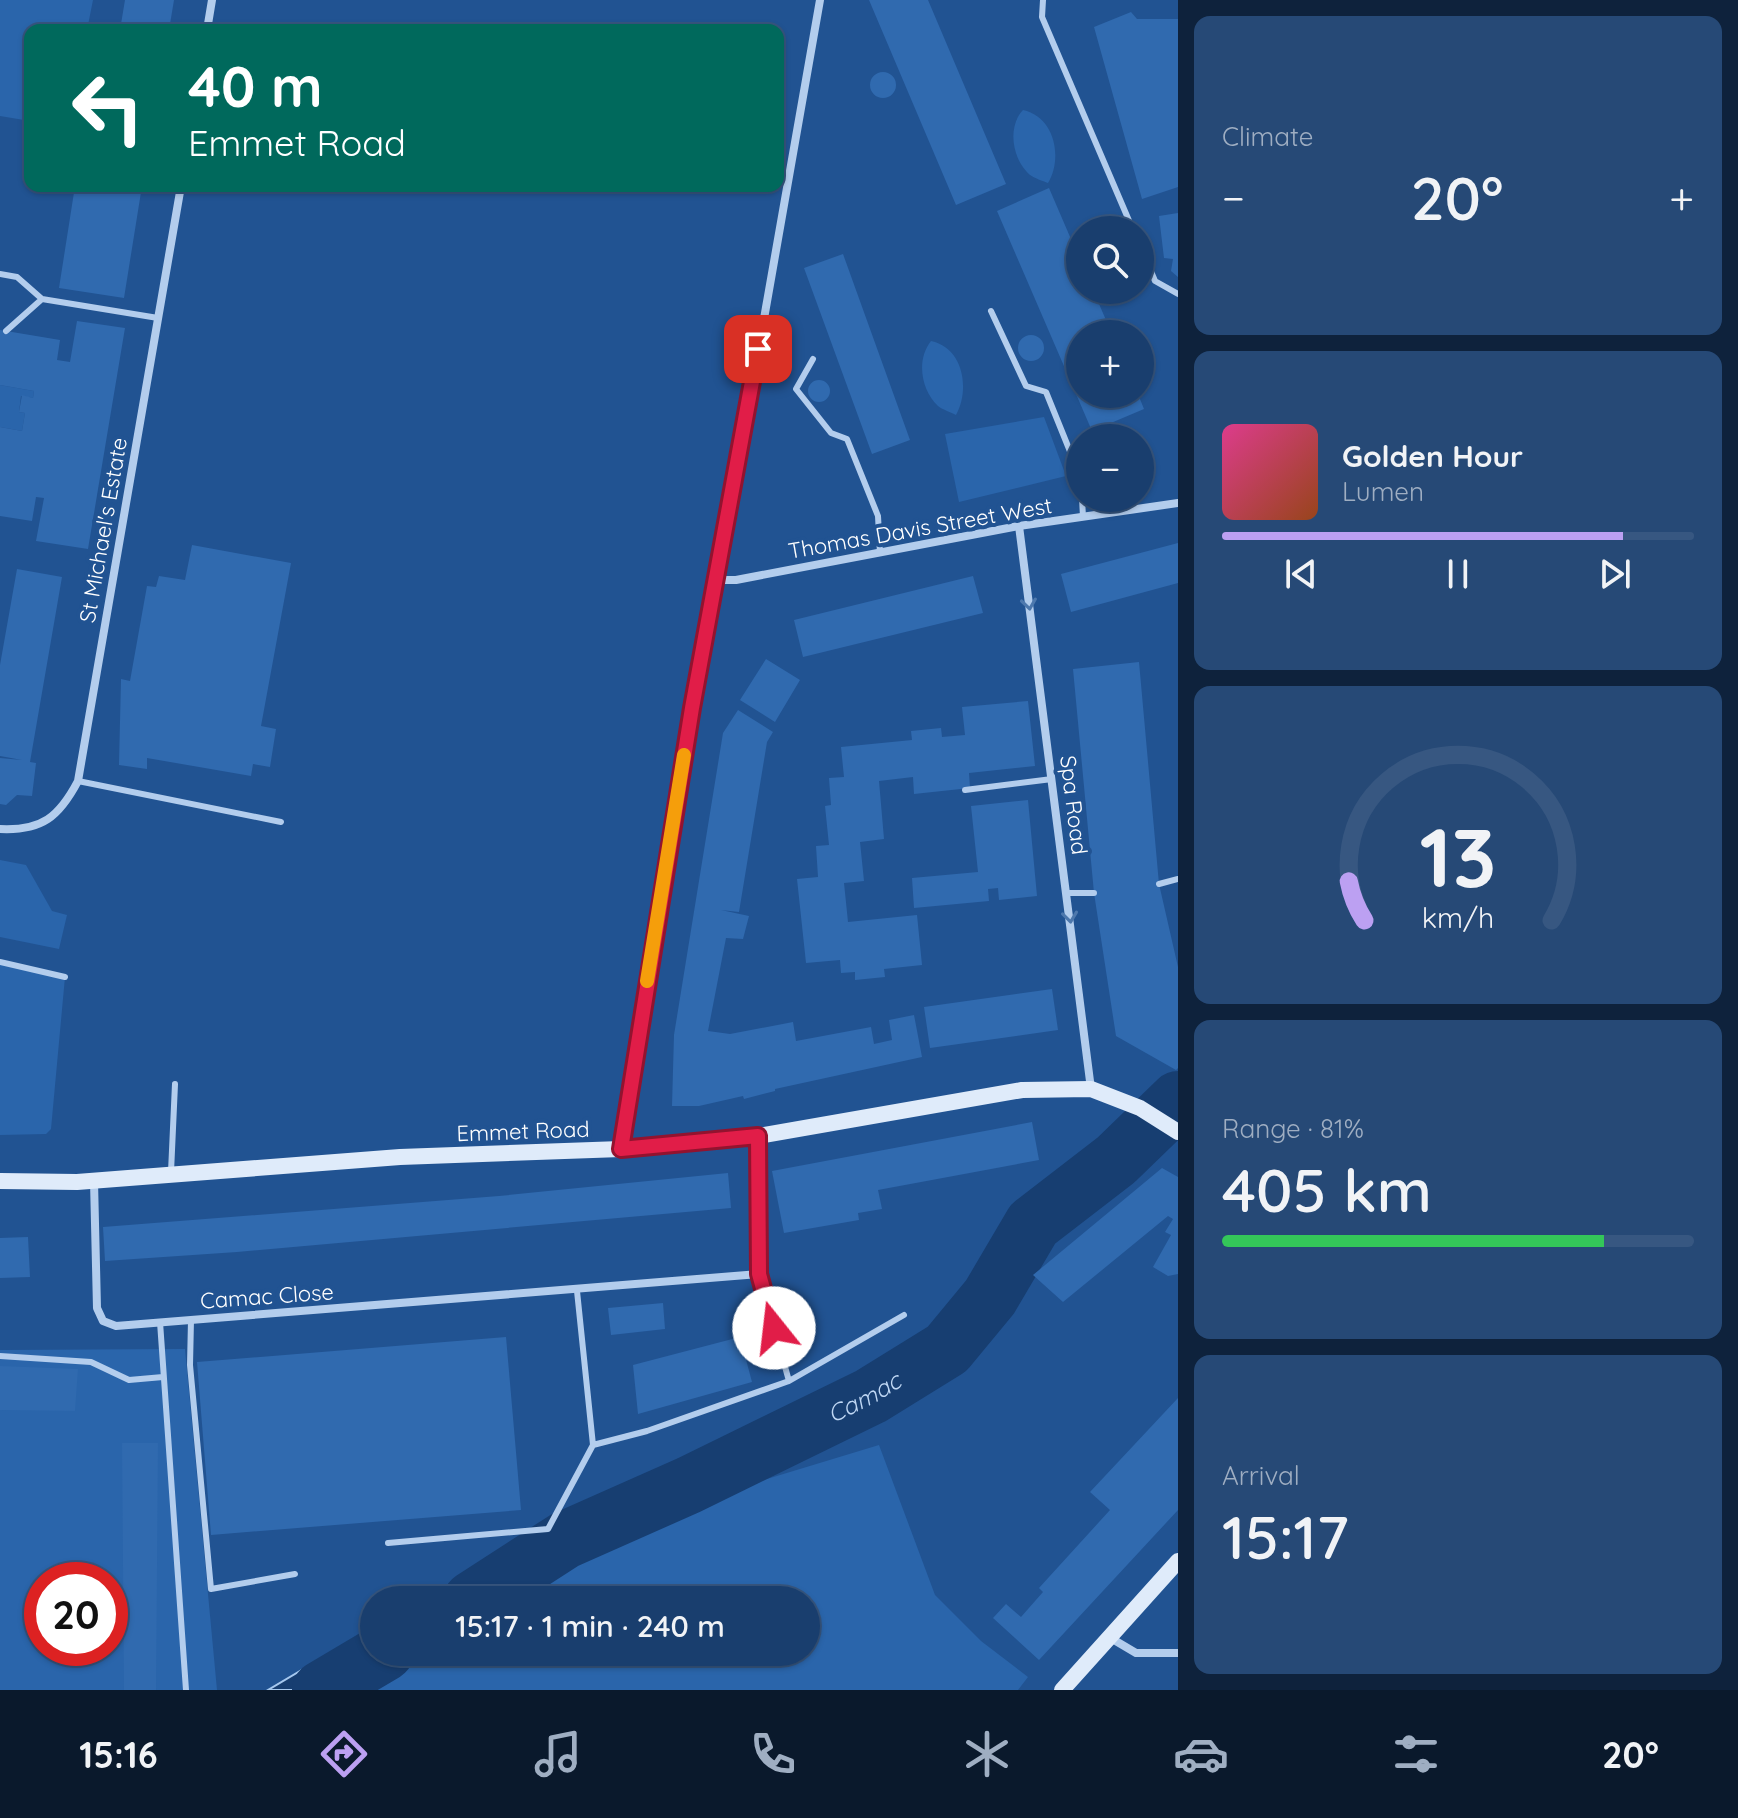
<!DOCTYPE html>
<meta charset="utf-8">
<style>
body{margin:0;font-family:Quicksand,sans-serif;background:#264976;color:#f1f3f6;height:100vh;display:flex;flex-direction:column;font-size:30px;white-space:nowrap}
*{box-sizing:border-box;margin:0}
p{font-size:26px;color:#9faec2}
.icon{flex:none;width:44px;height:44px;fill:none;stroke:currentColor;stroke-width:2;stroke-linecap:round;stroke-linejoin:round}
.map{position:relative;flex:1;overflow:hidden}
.side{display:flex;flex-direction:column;gap:16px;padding:16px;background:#0e223c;width:560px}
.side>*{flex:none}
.guide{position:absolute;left:24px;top:24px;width:760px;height:168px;border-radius:16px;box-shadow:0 2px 6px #0004,0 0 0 2px #375781;background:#00695c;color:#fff;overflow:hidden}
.controls{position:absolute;left:1066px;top:216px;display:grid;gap:16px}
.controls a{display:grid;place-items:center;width:88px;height:88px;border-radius:50%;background:#193e6e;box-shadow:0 2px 6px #0004,0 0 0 2px #375781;font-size:40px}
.speed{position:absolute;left:24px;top:1562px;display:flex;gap:16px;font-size:40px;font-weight:700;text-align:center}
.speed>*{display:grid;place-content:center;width:104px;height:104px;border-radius:50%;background:#193e6e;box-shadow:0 2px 6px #0004,0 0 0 2px #375781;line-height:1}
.speed .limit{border:12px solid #d22;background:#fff;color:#111}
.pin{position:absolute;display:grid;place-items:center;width:68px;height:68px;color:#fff;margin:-34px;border-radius:16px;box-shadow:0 4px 12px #0006}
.me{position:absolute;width:88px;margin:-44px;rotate:344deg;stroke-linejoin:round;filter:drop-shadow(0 0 6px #0008)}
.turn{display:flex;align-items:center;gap:28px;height:168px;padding:0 32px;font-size:36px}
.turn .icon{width:104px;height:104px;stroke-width:2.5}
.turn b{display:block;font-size:56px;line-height:68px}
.big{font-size:60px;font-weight:600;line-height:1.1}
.side .widget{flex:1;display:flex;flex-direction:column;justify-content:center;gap:12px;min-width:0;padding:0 28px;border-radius:16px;background:#264976}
.side .dial{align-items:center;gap:0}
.dial svg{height:208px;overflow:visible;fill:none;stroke:#375781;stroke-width:7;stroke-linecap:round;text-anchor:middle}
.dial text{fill:#f1f3f6;stroke:none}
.song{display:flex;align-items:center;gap:24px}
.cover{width:96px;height:96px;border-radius:12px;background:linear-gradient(135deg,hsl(330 70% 55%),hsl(20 70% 35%))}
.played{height:8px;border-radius:4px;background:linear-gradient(90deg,#bca0f2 85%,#375781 85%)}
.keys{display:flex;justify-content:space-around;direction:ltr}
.heat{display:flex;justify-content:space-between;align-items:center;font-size:44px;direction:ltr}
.charge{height:12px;border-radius:6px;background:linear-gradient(90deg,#34c759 81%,#375781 0)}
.trip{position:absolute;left:360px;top:1586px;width:460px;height:80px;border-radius:40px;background:#193e6e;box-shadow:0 2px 6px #0004,0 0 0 2px #375781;font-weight:600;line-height:80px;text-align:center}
.menu{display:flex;height:128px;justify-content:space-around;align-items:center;background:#0a192c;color:#9faec2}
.menu .icon{width:56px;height:56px}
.menu .active{color:#bca0f2}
.menu b{font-size:36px;color:#f1f3f6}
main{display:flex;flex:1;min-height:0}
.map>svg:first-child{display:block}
</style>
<main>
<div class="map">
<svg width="1178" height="1690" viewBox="0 0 1178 1690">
<rect width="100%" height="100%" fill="#215392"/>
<!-- green -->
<path fill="#2a65ab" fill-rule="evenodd" d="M0 0H93L87 30H30V121L0 116Z
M1023 110C1055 117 1063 158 1048 183 1043 181 1034 178 1030 175 1012 159 1007 127 1023 110Z
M931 341C964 348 970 390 956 415 951 412 943 410 938 406 921 390 916 360 931 341Z
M0 385 34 391 33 398 21 396 19 412 25 413 22 431 0 427Z
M1044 417 1066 476 959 502 945 434Z
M0 860 26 865 52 911 67 915 59 949 0 937Z
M0 962 65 977 51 1129 46 1134 0 1135Z
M185 1349 217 1690H0V1350ZM42 1580H110V1648H42Z
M879 1445 935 1595 981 1641 1028 1677 1018 1690H368L367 1687 426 1652H806V1600H513L588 1555 731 1490Z"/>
<!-- water -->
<path fill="#173e71" stroke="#a6c8ee" stroke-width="2" d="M342 1646 367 1687 363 1690H268Z"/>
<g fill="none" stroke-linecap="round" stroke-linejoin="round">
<!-- river -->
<g stroke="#173e71" stroke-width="58">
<path id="s1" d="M472 1600 565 1540 689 1485 871 1396 947 1349 990 1297 1033 1224 1116 1160 1178 1100"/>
<path d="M321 1690 385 1652"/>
</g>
</g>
<!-- building -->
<path fill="#306aaf" d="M125 0H174L169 30H120Z
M869 0H928L1006 184 956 205Z
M1131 12 1137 19H1178V187L1142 199 1094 27Z
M870 85a13 13 0 1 1 26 0a13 13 0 1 1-26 0Z
M75 186H142L124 298 59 288Z
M1049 188 1080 260V290H1093L1112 334H1080V394H1138L1144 409 1092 431 997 211Z
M1178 213V277L1171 271 1173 259 1164 258 1159 216Z
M843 254 910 440 872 454 804 268Z
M77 321 125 328 88 549 36 541 44 498 36 497 32 521 0 516V427L22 431 25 413 19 412 22 395 33 398 34 391 0 385V330L60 340 57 360 70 362Z
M1018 348a13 13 0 1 1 26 0a13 13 0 1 1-26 0Z
M808 391a11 11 0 1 1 22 0a11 11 0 1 1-22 0Z
M1178 543V583L1071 612 1061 574Z
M192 545 291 563 261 726 276 729 270 767 253 764 251 776 147 758V769L119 765 121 679 130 681 147 586 156 587 159 576 185 580Z
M17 569 62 577 30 762 36 763 32 796 17 795 6 805 0 804V758L22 760 0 756V665Z
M973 576 983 613 803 657 794 620Z
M766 659 800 680 775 722 740 700Z
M1139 662 1159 884 1178 967V1068L1176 1070 1116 1036 1094 893 1073 669Z
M1028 701 1035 766 969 773 970 788 914 794 913 777 879 781 884 839 860 842 864 881 844 883 848 922 917 915 922 965 884 969 885 977 855 980V972L841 973 840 960 806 963 797 879 818 877 816 846 829 845 825 806 831 805 829 778 844 777 841 747 912 740 911 731 941 728 942 737 965 735 962 707Z
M738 710 773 732 767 742 739 912 721 910 749 916 743 939 726 938 708 1031 730 1034 793 1022 796 1041 871 1027 874 1044 892 1040 889 1020 914 1015 922 1057 775 1089V1091L744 1099 743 1096 699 1106H672L674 1035 723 733Z
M1028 800 1037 896 999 900 998 888 988 889 989 901 914 908 912 878 978 872 971 806Z
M1052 989 1058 1030 930 1048 924 1007Z
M1032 1122 1039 1160 878 1190 882 1209 858 1213 859 1220 784 1233 772 1171Z
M1162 1168 1178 1177V1274L1168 1276 1153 1267 1171 1235 1165 1232 1173 1219 1168 1216 1063 1302 1033 1275Z
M728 1173 731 1208 237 1252 105 1261 103 1227 499 1196Z
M28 1237 30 1277 0 1278V1238Z
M663 1303 665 1329 611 1335 608 1308Z
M506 1337 521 1510 211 1535 197 1362Z
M740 1337 752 1382 638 1414 633 1365Z
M0 1366 78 1369 75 1411 0 1410Z
M1178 1398V1510L1039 1660 993 1618 1006 1604 1021 1617 1043 1592 1039 1588 1110 1510 1090 1492Z
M122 1443H158L156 1690H124Z"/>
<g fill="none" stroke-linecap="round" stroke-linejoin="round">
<!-- service -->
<path stroke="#b3cded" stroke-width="6" d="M1043 0 1042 17 1133 230
M1140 245 1155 281 1178 294
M0 274 17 277 42 299 158 318
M991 311 1026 386 1046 392 1080 476
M6 331 42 299
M813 359 796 389 831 433 847 439 878 516 880 553
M1082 498 1083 517
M78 781 281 822
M965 790 1052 779
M1159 884 1178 879
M1067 893H1094
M0 962 65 977
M171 1172 175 1084
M577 1291 593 1445 647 1431 789 1381 759 1274
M191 1320 190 1365 211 1589 295 1574
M160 1322 186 1690
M0 1356 91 1362 129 1380 163 1377
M789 1381 904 1315
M388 1543 548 1529 593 1445"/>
<!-- minor -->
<path stroke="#b3cded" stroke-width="8" d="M207 30 212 0
M1019 526 1091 1089
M717 580H736L1019 526 1178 503
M0 829C42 831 59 817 78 781L181 186
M621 1148 692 708 739 461 820 0
M94 1181 97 1308 103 1321 116 1326 759 1274 758 1136
M1109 1637 1136 1653H1178"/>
<!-- secondary -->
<path stroke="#dfebfa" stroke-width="16" d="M0 1181 77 1182 400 1157 621 1149 758 1136 1022 1090 1091 1089 1140 1108 1178 1132
M1062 1690 1178 1561"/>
</g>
<!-- one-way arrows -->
<defs><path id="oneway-chevron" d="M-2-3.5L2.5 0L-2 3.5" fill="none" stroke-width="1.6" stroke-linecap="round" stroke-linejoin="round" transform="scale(2)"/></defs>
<g stroke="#4d78ad">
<use href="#oneway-chevron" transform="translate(1029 604) rotate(82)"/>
<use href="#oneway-chevron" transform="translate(1070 917) rotate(83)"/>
</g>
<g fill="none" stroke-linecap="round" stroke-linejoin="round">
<defs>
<path id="route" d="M758 349 692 708 621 1149 758 1136 759 1274 774 1328"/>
</defs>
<!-- route casing -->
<use href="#route" stroke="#92132f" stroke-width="20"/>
<!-- route -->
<use href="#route" stroke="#e11d48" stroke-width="14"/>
<!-- slow -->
<path stroke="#f59e0b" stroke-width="14" d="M647 981 684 755"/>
</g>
<g text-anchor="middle" stroke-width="8" stroke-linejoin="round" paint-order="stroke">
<!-- street labels -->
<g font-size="22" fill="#fff" stroke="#215392">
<text transform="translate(920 528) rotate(-10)" y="8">Thomas Davis Street West</text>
<text transform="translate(103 530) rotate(-80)" y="8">St Michael's Estate</text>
<text transform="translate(1074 805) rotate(83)" y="8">Spa Road</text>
<text transform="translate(523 1131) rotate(-2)" y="8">Emmet Road</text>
<text transform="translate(267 1296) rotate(-4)" y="8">Camac Close</text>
</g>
<!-- water labels -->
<g font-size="24" font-style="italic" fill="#bfd7f4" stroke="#215392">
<text dy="8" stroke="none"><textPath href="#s1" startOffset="442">Camac</textPath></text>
</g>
</g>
</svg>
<div class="controls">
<a><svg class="icon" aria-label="search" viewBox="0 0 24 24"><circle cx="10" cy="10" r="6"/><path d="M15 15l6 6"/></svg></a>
<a>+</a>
<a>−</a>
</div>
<div class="speed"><div class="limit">20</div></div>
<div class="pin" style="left:758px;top:349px;background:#d93025"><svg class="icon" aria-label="arrive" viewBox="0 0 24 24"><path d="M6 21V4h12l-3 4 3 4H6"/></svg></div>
<svg class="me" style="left:774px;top:1328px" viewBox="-20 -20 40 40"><circle r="19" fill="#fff"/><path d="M0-13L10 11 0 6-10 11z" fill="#e11d48"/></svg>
<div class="trip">15:17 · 1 min · 240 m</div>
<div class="guide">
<div class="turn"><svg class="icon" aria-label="left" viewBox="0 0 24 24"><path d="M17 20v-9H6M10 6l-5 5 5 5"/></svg><div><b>40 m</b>Emmet Road</div></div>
</div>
</div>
<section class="side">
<div class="widget"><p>Climate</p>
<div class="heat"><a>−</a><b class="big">20°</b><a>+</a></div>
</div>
<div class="widget">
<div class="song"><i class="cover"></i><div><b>Golden Hour</b><p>Lumen</p></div></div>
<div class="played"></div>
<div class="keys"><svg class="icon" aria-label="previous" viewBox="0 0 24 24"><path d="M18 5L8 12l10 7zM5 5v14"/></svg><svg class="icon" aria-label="pause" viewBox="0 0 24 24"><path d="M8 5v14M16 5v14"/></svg><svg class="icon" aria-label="next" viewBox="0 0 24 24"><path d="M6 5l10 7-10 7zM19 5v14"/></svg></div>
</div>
<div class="widget dial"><svg viewBox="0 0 100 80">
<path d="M14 69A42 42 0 1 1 86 69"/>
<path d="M14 69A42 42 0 0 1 8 54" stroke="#bca0f2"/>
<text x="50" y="56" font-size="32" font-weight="700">13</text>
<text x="50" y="72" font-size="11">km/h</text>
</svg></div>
<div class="widget"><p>Range · 81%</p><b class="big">405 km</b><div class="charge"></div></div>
<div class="widget"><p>Arrival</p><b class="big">15:17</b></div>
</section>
</main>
<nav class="menu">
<b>15:16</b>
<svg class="icon active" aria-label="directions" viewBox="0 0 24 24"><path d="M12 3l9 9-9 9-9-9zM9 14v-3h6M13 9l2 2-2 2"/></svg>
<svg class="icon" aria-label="music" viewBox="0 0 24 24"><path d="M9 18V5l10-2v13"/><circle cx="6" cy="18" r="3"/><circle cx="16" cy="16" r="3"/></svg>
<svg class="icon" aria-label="phone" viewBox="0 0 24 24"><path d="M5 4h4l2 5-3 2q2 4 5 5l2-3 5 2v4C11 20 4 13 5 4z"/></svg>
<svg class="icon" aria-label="climate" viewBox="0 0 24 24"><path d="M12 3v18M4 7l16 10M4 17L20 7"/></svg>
<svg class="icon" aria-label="car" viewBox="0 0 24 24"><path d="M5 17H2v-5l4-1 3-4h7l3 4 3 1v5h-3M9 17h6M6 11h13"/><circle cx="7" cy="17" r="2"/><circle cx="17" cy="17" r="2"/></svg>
<svg class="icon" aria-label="filters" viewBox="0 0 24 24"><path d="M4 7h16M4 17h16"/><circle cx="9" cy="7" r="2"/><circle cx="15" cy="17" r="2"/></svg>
<b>20°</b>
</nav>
